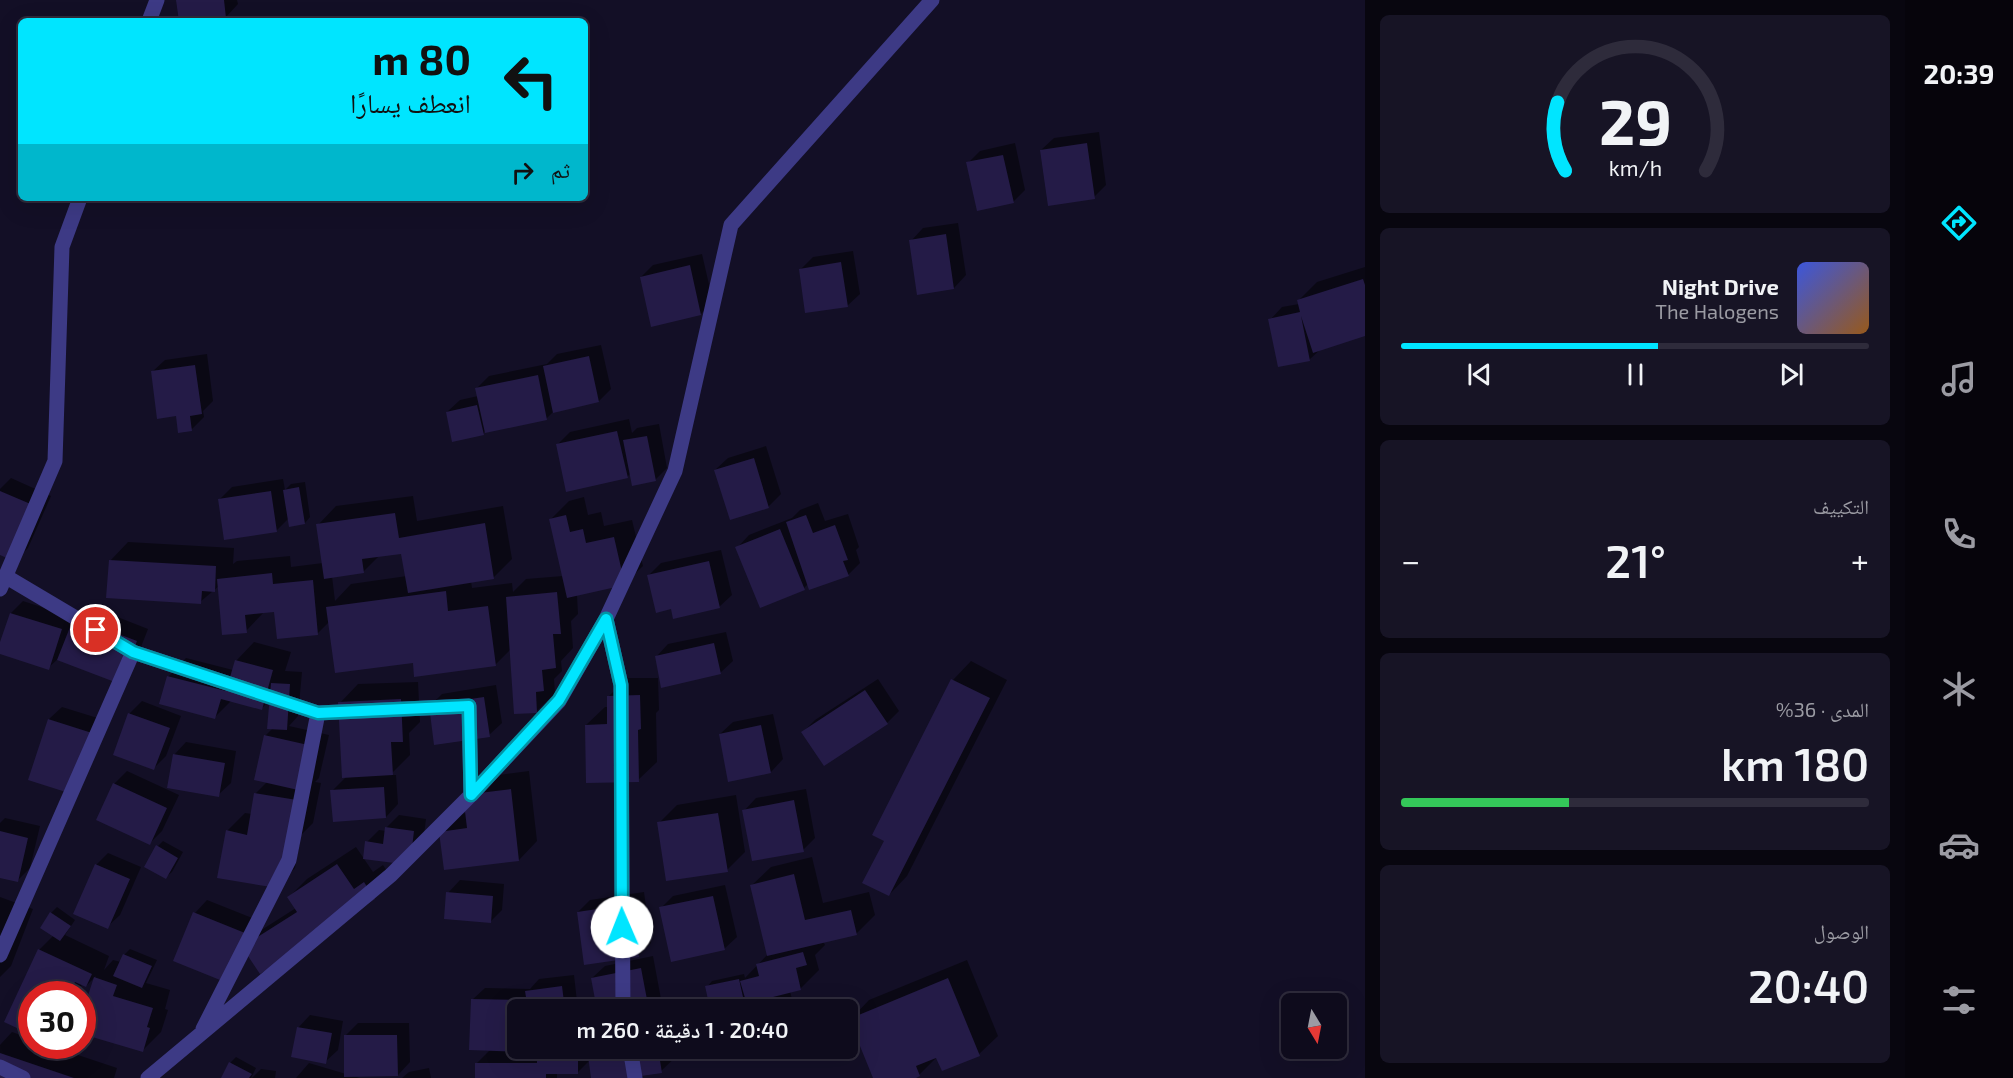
<!DOCTYPE html>
<html lang="ar">
<meta charset="utf-8">
<style>
body{margin:0;font-family:"Exo 2","Noto Naskh Arabic",sans-serif;background:#171425;color:#f1f3f6;direction:rtl;height:100vh;display:flex;flex-direction:column;font-size:22px;white-space:nowrap}
*{box-sizing:border-box;margin:0}
p{font-size:20px;color:#9b9ba3}
.icon{flex:none;width:33px;height:33px;fill:none;stroke:currentColor;stroke-width:2;stroke-linecap:round;stroke-linejoin:round}
.map{position:relative;flex:1;overflow:hidden;direction:ltr}
.panel{display:flex;flex-direction:column;gap:15px;padding:15px;background:#08060f;width:540px}
.panel>*{flex:none}
.top-card{position:absolute;left:18px;top:18px;width:570px;height:183px;border-radius:9px;box-shadow:0 6px 24px #0002,0 0 0 2px #2e2b3b;direction:rtl;background:#00e5ff;color:#111;overflow:hidden}
.needle{width:39px;rotate:170deg}
.fabs{position:absolute;left:1281px;top:993px;display:grid;gap:12px}
.fabs a{display:grid;place-items:center;width:66px;height:66px;border-radius:9px;background:#0e0b1c;box-shadow:0 6px 24px #0002,0 0 0 2px #2e2b3b;font-size:30px}
.speed{position:absolute;left:18px;top:981px;display:flex;gap:12px;font-size:30px;font-weight:700;text-align:center}
.speed>*{display:grid;place-content:center;width:78px;height:78px;border-radius:50%;background:#0e0b1c;box-shadow:0 6px 24px #0002,0 0 0 2px #2e2b3b;line-height:1}
.speed .limit{border:9px solid #d22;background:#fff;color:#111}
.pin{position:absolute;display:grid;place-items:center;width:51px;height:51px;color:#fff;margin:-26px;border:3px solid #fff;border-radius:50%;box-shadow:0 2px 6px #0007}
.me{position:absolute;width:66px;margin:-33px;rotate:359deg;stroke-linejoin:round;filter:drop-shadow(0 0 4px #0008)}
.turn{display:flex;align-items:center;gap:21px;height:126px;padding:0 18px;font-size:27px}
.turn .icon{width:78px;height:78px;stroke-width:2.5}
.turn b{display:block;font-size:42px;line-height:51px}
.then{display:flex;align-items:center;height:57px;padding:0 18px;background:#0003;gap:12px;font-size:22px}
.big{font-size:45px;font-weight:600;line-height:1.1}
.panel .tile{flex:1;display:flex;flex-direction:column;justify-content:center;gap:9px;min-width:0;padding:0 21px;border-radius:9px;background:#171425}
.panel .dial{align-items:center;gap:0}
.dial svg{height:156px;overflow:visible;fill:none;stroke:#2e2b3b;stroke-width:7;stroke-linecap:round;text-anchor:middle}
.dial text{fill:#f1f3f6;stroke:none}
.song{display:flex;align-items:center;gap:18px}
.cover{width:72px;height:72px;border-radius:9px;background:linear-gradient(135deg,hsl(230 70% 55%),hsl(30 70% 35%))}
.played{height:6px;border-radius:3px;background:linear-gradient(90deg,#00e5ff 55%,#2e2b3b 55%)}
.keys{display:flex;justify-content:space-around;direction:ltr}
.heat{display:flex;justify-content:space-between;align-items:center;font-size:33px;direction:ltr}
.charge{height:9px;border-radius:4px;background:linear-gradient(90deg,#34c759 36%,#2e2b3b 0)}
.trip{position:absolute;left:507px;top:999px;width:351px;height:60px;border-radius:9px;background:#0e0b1c;box-shadow:0 6px 24px #0002,0 0 0 2px #2e2b3b;font-weight:600;line-height:60px;text-align:center;direction:rtl}
main{display:flex;flex:1;min-height:0}
.tab-bar{display:flex;flex-direction:column;width:108px;justify-content:space-around;align-items:center;background:#06040b;color:#9b9ba3}
.tab-bar .icon{width:42px;height:42px}
.tab-bar .active{color:#00e5ff}
.tab-bar b{font-size:27px;color:#f1f3f6}
.map>svg:first-child{display:block}
</style>
<main>
<nav class="tab-bar">
<b>20:39</b>
<svg class="icon active" aria-label="directions" viewBox="0 0 24 24"><path d="M12 3l9 9-9 9-9-9zM9 14v-3h6M13 9l2 2-2 2"/></svg>
<svg class="icon" aria-label="music" viewBox="0 0 24 24"><path d="M9 18V5l10-2v13"/><circle cx="6" cy="18" r="3"/><circle cx="16" cy="16" r="3"/></svg>
<svg class="icon" aria-label="phone" viewBox="0 0 24 24"><path d="M5 4h4l2 5-3 2q2 4 5 5l2-3 5 2v4C11 20 4 13 5 4z"/></svg>
<svg class="icon" aria-label="climate" viewBox="0 0 24 24"><path d="M12 3v18M4 7l16 10M4 17L20 7"/></svg>
<svg class="icon" aria-label="car" viewBox="0 0 24 24"><path d="M5 17H2v-5l4-1 3-4h7l3 4 3 1v5h-3M9 17h6M6 11h13"/><circle cx="7" cy="17" r="2"/><circle cx="17" cy="17" r="2"/></svg>
<svg class="icon" aria-label="filters" viewBox="0 0 24 24"><path d="M4 7h16M4 17h16"/><circle cx="9" cy="7" r="2"/><circle cx="15" cy="17" r="2"/></svg>
</nav>
<section class="panel">
<div class="tile dial"><svg viewBox="0 0 100 80">
<path d="M14 69A42 42 0 1 1 86 69"/>
<path d="M14 69A42 42 0 0 1 10 34" stroke="#00e5ff"/>
<text x="50" y="56" font-size="32" font-weight="700">29</text>
<text x="50" y="72" font-size="11">km/h</text>
</svg></div>
<div class="tile">
<div class="song"><i class="cover"></i><div><b>Night Drive</b><p>The Halogens</p></div></div>
<div class="played"></div>
<div class="keys"><svg class="icon" aria-label="previous" viewBox="0 0 24 24"><path d="M18 5L8 12l10 7zM5 5v14"/></svg><svg class="icon" aria-label="pause" viewBox="0 0 24 24"><path d="M8 5v14M16 5v14"/></svg><svg class="icon" aria-label="next" viewBox="0 0 24 24"><path d="M6 5l10 7-10 7zM19 5v14"/></svg></div>
</div>
<div class="tile"><p>التكييف</p>
<div class="heat"><a>−</a><b class="big">21°</b><a>+</a></div>
</div>
<div class="tile"><p>المدى · 36%</p><b class="big">180 km</b><div class="charge"></div></div>
<div class="tile"><p>الوصول</p><b class="big">20:40</b></div>
</section>
<div class="map">
<svg width="1365" height="1078" viewBox="0 0 1365 1078">
<rect width="100%" height="100%" fill="#130f26"/>
<!-- shadow -->
<path fill="#0007" fill-rule="evenodd" d="M178 0H237L238 4 226 17 181 21Z
M1099 132 1106 185 1094 197 1041 150 1054 138Z
M1015 143 1025 190 1013 202 968 163 980 151Z
M958 223 966 275 954 288 911 241 923 228Z
M853 251 860 294 847 306 801 269 813 257Z
M702 254 713 302 701 314 641 277 653 265Z
M1365 267V334L1321 349 1310 359 1279 366 1270 320 1282 307 1299 304 1298 301 1317 282Z
M601 345 611 389 599 401 554 411 547 418 485 431 483 434 447 412 460 400 478 396 477 388 489 376 547 364 557 354Z
M207 354 213 401 203 411 204 417 192 429 177 415 152 372 165 360Z
M629 419 632 433 637 428 659 424 667 468 655 480 631 473 627 477 557 445 570 432Z
M766 446 781 494 768 507 715 470 728 458Z
M11 478 51 496 28 548 16 560 0 553V489Z
M283 479 285 490 291 484 305 482 310 517 305 523 289 518 276 531 220 499 232 487Z
M413 496 417 521 503 506 512 559 494 577 471 581 472 588 512 583 513 592 526 579 563 576 551 519 569 501 584 497 588 515 601 512 604 526 632 520 643 566 624 584 577 595 578 614 571 621 573 648 561 661 562 671 554 679 555 693 537 711 511 649 495 665 414 662 329 622 318 633 276 611 264 612 246 631 219 586 200 602 110 561 128 542 234 548 233 564 237 561 290 556 291 567 323 563 318 525 336 506ZM403 552 407 576 351 584 335 601 332 576 364 571 380 555Z
M818 503 825 521 848 514 859 547 856 550 860 563 848 575 809 583 804 588 737 548 749 535 792 518 800 510Z
M721 550 732 595 719 607H672L649 575 661 563Z
M23 601 75 618 87 605 148 629 132 670 58 659 48 668 0 653V647L11 613Z
M726 632 733 661 720 673 656 657 668 644Z
M254 642 291 652 285 671 302 672 298 716 289 726 329 735 319 778 315 782 321 783 313 823 301 835 295 868 277 887 227 831 245 813 252 814 256 793 267 782 265 736 273 728 271 699 262 708 232 700 215 717 168 677 186 658 233 670 236 661Z
M971 661 1007 680 907 876 889 895 886 841 874 835 953 680Z
M627 678H658L659 710 656 713 657 762 638 780 586 725 605 707H608V697Z
M878 679 899 711 887 723 803 732 815 720Z
M418 682 420 722 409 733 410 755 390 775H396L398 804 386 817 332 791 347 776 340 703 358 684Z
M496 685 502 723 489 735 430 706 442 694Z
M142 701 181 716 166 756 154 768 115 754 130 713Z
M62 707 104 720 84 780 30 779 49 719Z
M773 714 783 759 771 772 720 734 733 722Z
M186 742 236 751 231 783 218 795 174 755Z
M127 771 179 795 162 831 150 843 98 819 114 784Z
M529 771 537 841 519 860 441 832 459 814 466 813 483 777Z
M806 789 815 838 803 850 744 811 756 798Z
M736 795 745 852 727 870 659 823 677 805Z
M399 815 426 819 422 851 367 842 379 830 386 831V828Z
M5 818 40 826 30 868 18 880 0 876V823Z
M163 841 183 852 172 872 166 877 158 846Z
M356 847 373 872 383 865 392 879 245 949 195 913 207 900 257 920 246 946 263 929 296 908 289 897 307 879Z
M108 853 141 867 120 915 107 927 96 865Z
M812 857 823 903 869 892 875 915 856 934 823 941 825 945 815 955 819 970 800 989 790 991 793 1003 786 1010H714L713 1008 721 1000 707 987 712 981 744 974 745 978 768 954 752 885 771 867Z
M460 880 504 884 502 910 490 922 448 893Z
M725 885 737 937 724 949 661 908 673 896Z
M644 892 651 943 639 955 578 912 590 900Z
M0 897 33 909 11 966 0 977Z
M57 907 75 920 65 935 109 956 104 970 113 960 121 962 124 955 130 949 157 960 146 983 170 990 165 1009 168 1010 161 1032 143 1050 82 1019 96 976 86 986 82 984 77 994H32L6 1022 39 950 54 935 51 913Z
M653 956 661 999 658 1002 672 1000 673 1010H599L592 978 605 966Z
M967 960 998 1036 979 1054 943 1070 937 1057 919 1075 912 1078H875L851 1019 869 1000Z
M574 975 578 1010H518V1048H525L521 1052H539V1048H679L680 1053 661 1071 616 1078H593L590 1060 578 1072H557V1078H476V1064L491 1049 472 1000 485 988 530 989 539 979Z
M310 1015 343 1021 338 1050 325 1062 298 1028Z
M358 1023H409L410 1062 398 1075 353 1076 360 1078H296L309 1063 346 1074 345 1036Z
M12 1032 32 1039V1046H51L117 1068 114 1078H0V1045Z
M236 1057 256 1068 251 1078H223L231 1062Z
M429 1068 431 1078H402L409 1072Z
M261 1069 276 1071 275 1078H252Z"/>
<!-- building -->
<path fill="#241b47" d="M176 0H224L226 18 179 21Z
M1087 143 1095 199 1048 206 1040 150Z
M1003 155 1014 203 977 211 966 162Z
M946 234 954 289 917 295 909 240Z
M841 262 848 307 805 313 799 269Z
M690 265 701 315 651 327 640 277Z
M1363 279 1365 285V336L1313 353 1301 316 1310 361 1278 367 1268 319 1300 312 1297 300Z
M589 356 599 402 553 413 543 366Z
M195 365 202 414 190 416 192 431 178 433 176 416 157 419 151 371Z
M538 375 547 420 485 433 475 388Z
M477 405 484 435 452 442 446 412Z
M617 431 628 478 566 492 556 444Z
M647 436 656 481 632 486 623 440Z
M754 458 769 508 730 520 714 470Z
M299 487 305 524 289 527 283 490Z
M0 491 40 508 16 562 0 555Z
M271 491 277 532 224 540 218 499Z
M395 513 399 538 485 523 494 579 408 593 401 554 362 559 364 573 324 579 316 524Z
M566 515 570 532 583 529 586 543 614 537 625 585 567 598 549 519Z
M806 515 813 533 835 525 848 560 843 561 849 576 809 590 786 522Z
M780 529 805 590 760 608 735 547Z
M109 560 216 566 215 592 202 591 201 604 106 598Z
M709 561 720 608 673 619 671 609 656 613 647 575Z
M272 573 273 584 313 580 318 635 277 639 274 612 245 615 247 633 222 635 217 579Z
M446 591 448 611 488 606 496 666 414 677 413 663 335 673 326 607Z
M557 592 561 634H553L556 668 542 670 544 691 536 692 537 713 514 714 506 597Z
M10 613 62 629 49 670 0 654V642Z
M74 617 137 641 120 684 57 660Z
M714 643 721 674 661 688 655 656Z
M235 660 273 670 262 710 221 699 215 719 159 704 167 676 226 691Z
M951 679 990 698 889 896 862 883 884 841 872 835Z
M271 683 290 684 287 730 267 729Z
M865 690 888 724 824 766 801 732Z
M640 695 641 729 638 730 639 782 586 783 585 725 607 724V696Z
M484 697 490 737 434 745 429 705Z
M401 699 403 742H391L393 775 342 778 338 702Z
M128 713 170 728 154 770 113 755Z
M48 719 92 733 72 794 28 780Z
M761 725 771 773 728 782 719 734Z
M264 735 317 747 307 792 254 780Z
M173 754 225 763 219 797 167 788Z
M113 783 167 808 150 845 96 820Z
M384 787 386 818 333 822 330 790Z
M511 789 519 861 444 870 439 832 467 828 463 795Z
M254 793 303 801 277 888 217 878 226 830 247 835Z
M794 800 804 852 752 861 742 810Z
M718 813 728 872 666 881 657 822Z
M385 827 414 831 410 865 363 859 365 841 383 844Z
M0 831 28 838 18 882 0 878Z
M156 845 178 858 166 879 144 867Z
M95 864 130 879 108 929 73 914Z
M337 864 354 889 364 882 375 899 260 974 242 947 297 912 287 897Z
M794 874 805 920 851 910 857 935 767 956 750 885Z
M446 892 493 896 491 923 444 919Z
M713 896 725 950 671 962 659 907Z
M632 904 639 957 584 965 577 912Z
M50 912 71 926 60 941 40 928Z
M193 912 245 933 225 982 173 961Z
M38 949 92 974 86 987 75 982 69 994H32V1035L4 1022Z
M803 952 807 965 796 968 801 990 769 998 772 1010H712V1007L745 998 740 981 759 976 756 964Z
M123 954 152 966 142 988 113 976Z
M641 968 649 1010H597L591 978Z
M94 977 117 985 113 996 153 1008 147 1027 150 1028 143 1052 82 1034V1014Z
M948 978 980 1056 942 1071 936 1058 916 1066 920 1076 916 1078H873L849 1019Z
M739 979 743 997 709 1004 705 986Z
M562 986 565 1010H528L525 991Z
M471 999 525 1000V1010H518V1048H524V1052L469 1050Z
M297 1027 332 1033 326 1064 291 1057Z
M344 1035H397L398 1076 344 1077Z
M537 1048H578V1074H546V1078H475V1063H537Z
M587 1048H658L662 1073 627 1078H591Z
M0 1053 74 1078H0Z
M229 1062 252 1074 249 1078H221Z"/>
<g fill="none" stroke-linecap="round" stroke-linejoin="round">
<!-- street -->
<path stroke="#3d3a85" stroke-width="15" d="M149 21 157 0
M5 576 133 652 318 713 469 706 471 795
M0 589 55 461 62 247 80 198
M606 619 621 685 623 1010
M0 955 133 652
M203 1029 289 860 318 713
M630 1048 635 1078
M0 1067 23 1078
M148 1078 391 875 471 795 559 701 606 619 675 471 731 225 932 0"/>
</g>
<g fill="none" stroke-linecap="round" stroke-linejoin="round">
<defs>
<path id="route" d="M96 630 133 652 318 713 469 706 471 795 559 700 606 619 621 685 622 927"/>
</defs>
<!-- route casing -->
<use href="#route" stroke="#0095a6" stroke-width="15"/>
<!-- route -->
<use href="#route" stroke="#00e5ff" stroke-width="10"/>
</g>
</svg>
<div class="fabs">
<a><svg class="needle" viewBox="-14 -14 28 28"><path d="M0-13l5 13h-10z" fill="#e53935"/><path d="M0 13l5-13h-10z" fill="#9b9ba3"/></svg></a>
</div>
<div class="speed"><div class="limit">30</div></div>
<div class="pin" style="left:96px;top:630px;background:#d93025"><svg class="icon" aria-label="arrive" viewBox="0 0 24 24"><path d="M6 21V4h12l-3 4 3 4H6"/></svg></div>
<svg class="me" style="left:622px;top:927px" viewBox="-20 -20 40 40"><circle r="19" fill="#fff"/><path d="M0-13L10 11 0 6-10 11z" fill="#00e5ff"/></svg>
<div class="trip">20:40 · 1 دقيقة · 260 m</div>
<div class="top-card">
<div class="turn"><svg class="icon" aria-label="left" viewBox="0 0 24 24"><path d="M17 20v-9H6M10 6l-5 5 5 5"/></svg><div><b>80 m</b>انعطف يسارًا</div></div>
<div class="then">ثم<svg class="icon" aria-label="right" viewBox="0 0 24 24"><path d="M7 20v-9h11M14 6l5 5-5 5"/></svg></div>
</div>
</div>
</main>
